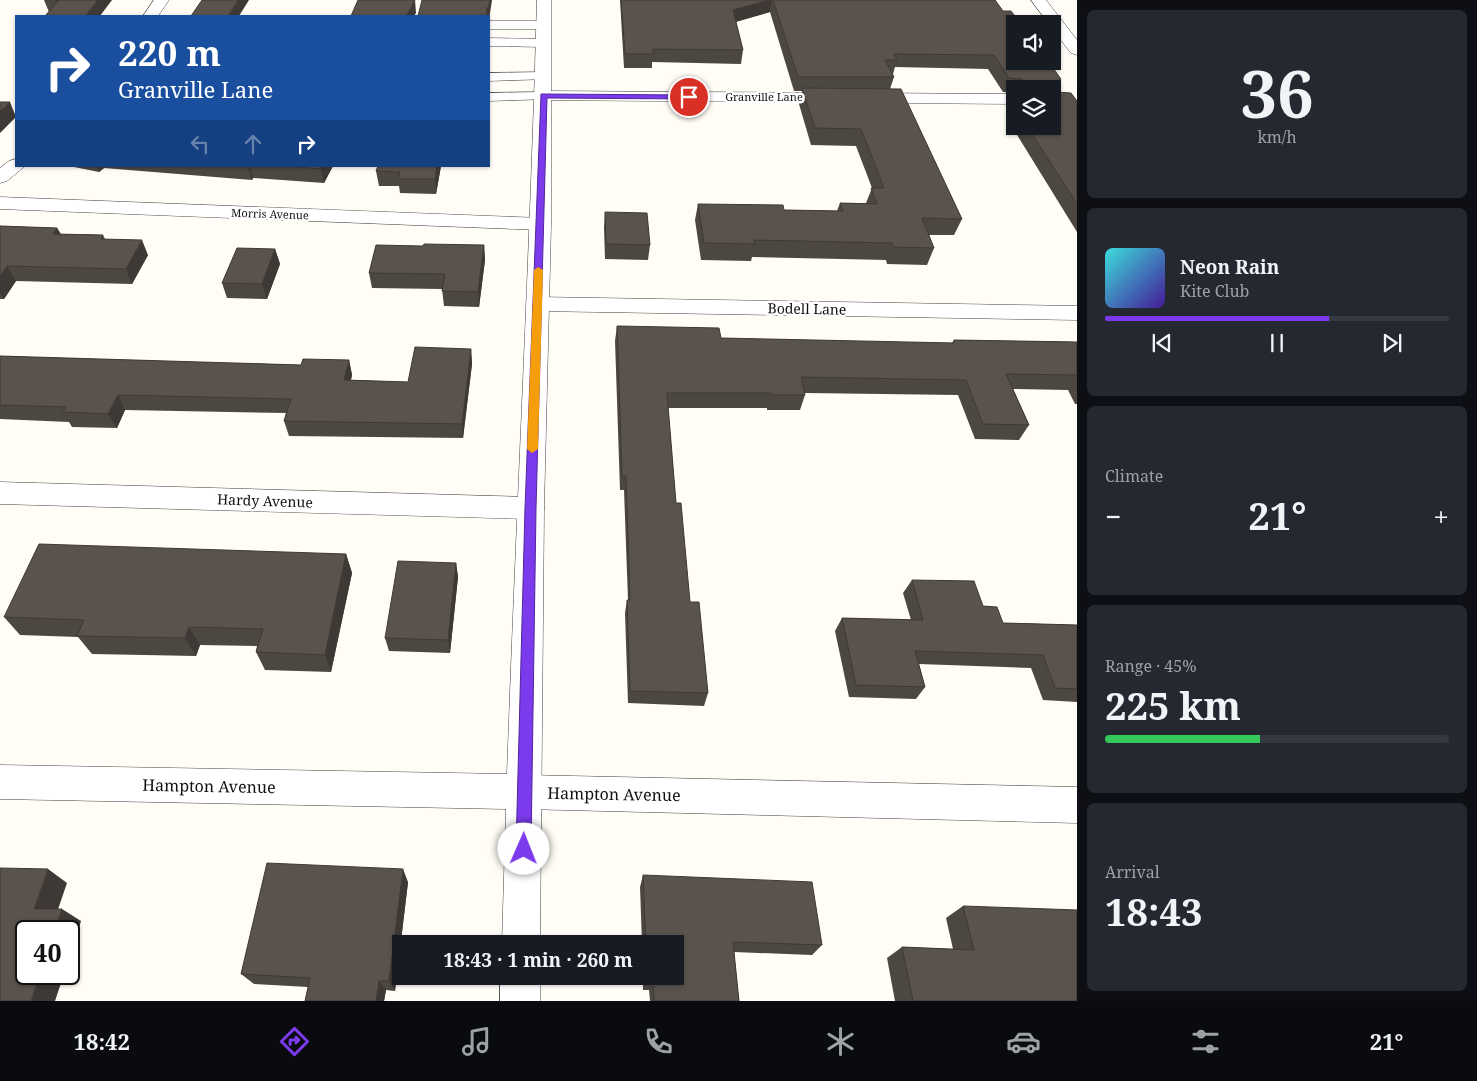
<!DOCTYPE html>
<meta charset="utf-8">
<style>
body{margin:0;font-family:"Noto Serif",serif;background:#242831;color:#f1f3f6;height:100vh;display:flex;flex-direction:column;font-size:19px;white-space:nowrap}
*{box-sizing:border-box;margin:0}
p{font-size:16px;color:#9ea1a6}
.icon{flex:none;width:28px;height:28px;fill:none;stroke:currentColor;stroke-width:2;stroke-linecap:round;stroke-linejoin:round}
.map{position:relative;flex:1;overflow:hidden}
.sheet{display:flex;flex-direction:column;gap:10px;padding:10px;background:#0d0f14;width:400px}
.sheet>*{flex:none}
.hud{position:absolute;left:15px;top:15px;width:475px;height:152px;border-radius:0px;box-shadow:0 1px 4px #0004;background:#1a4fa0;color:#fff;overflow:hidden}
.fabs{position:absolute;left:1006px;top:15px;display:grid;gap:10px}
.fabs a{display:grid;place-items:center;width:55px;height:55px;border-radius:0px;background:#171b24;box-shadow:0 1px 4px #0004;font-size:25px}
.speed{position:absolute;left:15px;top:920px;display:flex;gap:10px;font-size:25px;font-weight:700;text-align:center}
.speed>*{display:grid;place-content:center;width:65px;height:65px;border-radius:50%;background:#171b24;box-shadow:0 1px 4px #0004;line-height:1}
.speed .limit{border:2px solid #111;border-radius:8px;background:#fff;color:#111}
.pin{position:absolute;display:grid;place-items:center;width:42px;height:42px;color:#fff;margin:-21px;border:2px solid #fff;border-radius:50%;box-shadow:0 1px 5px #0007}
.me{position:absolute;width:55px;margin:-28px;rotate:1deg;stroke-linejoin:round;filter:drop-shadow(0 0 4px #0008)}
.turn{display:flex;align-items:center;gap:18px;height:105px;padding:0 20px;font-size:22px}
.turn .icon{width:65px;height:65px;stroke-width:2.5}
.turn b{display:block;font-size:35px;line-height:42px}
.lanes{display:flex;align-items:center;height:48px;padding:0 20px;background:#0003;justify-content:center;gap:25px;direction:ltr}
.lanes .off{opacity:.35}
.big{font-size:38px;font-weight:700;line-height:1.1}
.sheet .card{flex:1;display:flex;flex-direction:column;justify-content:center;gap:8px;min-width:0;padding:0 18px;border-radius:8px;background:#242831}
.sheet .dial{align-items:center;gap:0}
.dial b{font-size:65px;line-height:1}
.song{display:flex;align-items:center;gap:15px}
.cover{width:60px;height:60px;border-radius:8px;background:linear-gradient(135deg,hsl(180 70% 55%),hsl(260 70% 35%))}
.played{height:5px;border-radius:2px;background:linear-gradient(90deg,#7c3aed 65%,#363941 65%)}
.keys{display:flex;justify-content:space-around;direction:ltr}
.heat{display:flex;justify-content:space-between;align-items:center;font-size:28px;direction:ltr}
.charge{height:8px;border-radius:4px;background:linear-gradient(90deg,#34c759 45%,#363941 0)}
.trip{position:absolute;left:392px;top:935px;width:292px;height:50px;border-radius:0px;background:#171b24;box-shadow:0 1px 4px #0004;font-weight:700;line-height:50px;text-align:center}
.tabs{display:flex;height:80px;justify-content:space-around;align-items:center;background:#090b0e;color:#9ea1a6}
.tabs .icon{width:35px;height:35px}
.tabs .selected{color:#7c3aed}
.tabs b{font-size:22px;color:#f1f3f6}
main{display:flex;flex:1;min-height:0}
.map>svg:first-child{display:block}
</style>
<main>
<div class="map">
<svg width="1077" height="1001" viewBox="0 0 1077 1001">
<rect width="100%" height="100%" fill="#fffdf5"/>
<g fill="none" stroke-linecap="round" stroke-linejoin="round">
<defs>
<path id="service" d="M489 21H543L549 25 543 29H489Z
M489 38 544 39 550 43 544 47 489 46Z
M544 72 549 73 550 76 549 79 489 81V73Z
M544 92 551 96 549 99 489 101V93Z"/>
<path id="minor" d="M154 0H169L158 16H143Z
M544 91 1015 94V104L538 100 535 96 538 92Z
M16 159V166H25L7 181 0 183V168L9 161Z
M0 197 541 218 548 220 551 224 548 228 541 230 0 209Z
M537 297 1077 306V320L537 311 529 309 526 304 529 299Z
M0 482 530 497 540 500 544 508 540 516 530 519 0 504Z
M525 775 1077 787V823L525 809 513 804 508 792 513 780Z"/>
<path id="tertiary" d="M537 0H551V224L544 508 540 944H502L506 809 0 799V765L507 774C516 516 530 258 537 0Z
M1031 0H1046L1077 40V55L1071 53 1052 29V24H1049Z
M500 976H540V1001H500Z"/>
</defs>
<!-- service casing -->
<use href="#service" stroke="#444" stroke-width="1"/>
<!-- minor casing -->
<use href="#minor" stroke="#444" stroke-width="1"/>
<!-- tertiary casing -->
<use href="#tertiary" stroke="#444" stroke-width="1"/>
<!-- service -->
<use href="#service" fill="#fff" fill-rule="evenodd"/>
<!-- minor -->
<use href="#minor" fill="#fff" fill-rule="evenodd"/>
<!-- tertiary -->
<use href="#tertiary" fill="#fff" fill-rule="evenodd"/>
</g>
<!-- wall -->
<path fill="#4d4742" d="M44 0H112L49 12Z
M620 0H995L1057 88V92L1077 101V232L1014 130 1016 126H1052V89H1015V93L1003 92 988 69 895 67 893 74H892L894 77 890 89 962 219 954 235H929L934 248 927 265 887 264 886 260 752 257 751 261 701 260 695 220 698 204 784 210 837 211 840 203H866L872 188 856 146 811 145 799 104 802 91H794L770 12 736 22 743 50 741 64 652 62V68H624Z
M1015 98V111L1012 106Z
M69 166H333L324 183 253 178 252 180 104 168 99 172Z
M441 166 436 194 400 193 399 186H379L376 171Z
M605 212 650 245 648 260 605 259 604 227Z
M0 226 57 228 61 234 103 235 105 239 148 255 132 284 16 281 4 299H0Z
M484 245 485 260 479 307 444 306 442 289 372 288 369 273 423 246Z
M275 249 280 264 267 299 227 298 222 283Z
M617 326 721 338 952 343 954 340 1077 342V404H1075L1068 390 1013 389 1029 425 1019 440 975 439 958 395 805 393V395L800 410H767V408H668L676 503 690 602 708 693 704 706 628 703 625 613 627 600H628L624 490H620L615 341Z
M471 349 472 364 463 438 289 436 284 421 286 413 125 410 117 428 72 427 69 422 0 419V356L301 365 349 360 352 375 351 380 408 382Z
M346 554 352 573 331 672 265 670 256 652 257 646 200 645 196 656 92 654 78 637 20 635 4 617Z
M456 563 458 577 450 653 389 651 385 638Z
M912 580 983 606 1003 623 1077 625V702L1043 700 1031 668 919 664 925 687 916 699 849 697 835 631 842 618 911 620 903 593Z
M643 875 822 945 812 955 734 952 739 1001H650L649 990H643V976H676V944H642L640 887Z
M408 882 395 991 386 990 384 1001H305L308 987 254 984 241 974Z
M963 906 1077 1001H895L887 958 902 947 953 949 946 918Z"/>
<!-- shaded-wall -->
<path fill="#3f3936" d="M98 0H112L100 16H85Z
M238 0H249L239 16H228Z
M415 0 416 13 414 16H406Z
M490 0H492L489 20V16H487V8Z
M770 0H772L770 12 731 23 733 10Z
M1061 79 1054 93 1057 81Z
M10 102 16 117 0 133V111Z
M97 166H103L104 168 99 172Z
M248 166H250L253 178 252 180Z
M322 166H333L324 183 321 169Z
M437 166H441L436 194 435 179Z
M57 228 65 243 53 234Z
M142 240 148 255 132 284 126 269Z
M484 245 485 260 479 307 478 292Z
M275 249 280 264 267 299 262 284Z
M7 266 16 281 4 299 0 293V277Z
M471 349 472 364 463 438 462 424Z
M349 360 352 375 347 395 344 380Z
M118 395 125 410 117 428 108 414Z
M346 554 352 573 331 672 325 655Z
M456 563 458 577 450 653 448 640Z
M189 627 200 645 196 656 185 638Z
M48 869 67 883 54 921 34 909Z
M403 869 408 882 395 991 389 981Z
M62 909 81 921 69 960V931H54Z
M40 974H64L55 1001H31Z
M379 981 386 990 384 1001H376Z"/>
<!-- building -->
<path fill="#5a524d" stroke="#3f3936" d="M55 0H98L85 16H45L59 0Z
M202 0H238L228 16H191Z
M358 0H415L406 16H351Z
M422 0H490L489 6 487 8V16H418Z
M621 0H770L733 10 743 50 653 49V54H625Z
M773 0H995L1003 11H1011L1021 24H1015V61H1048L1061 79 1057 81V92L1071 93 1077 101V119H1076L1077 120V204L1027 126H1052V89H1023L1022 79 1009 78 994 55 894 54 897 60H885L894 77H798Z
M802 88 901 89 962 219 922 218 934 248 893 247 892 243 754 240 755 244 704 243 698 204 783 205 784 210 843 211 840 203 877 204 871 188H884L861 129 815 128Z
M0 102H10L0 111Z
M286 166H322L321 169Z
M378 166H437L435 179H398L400 172 376 171Z
M605 212 647 213 650 245 606 244Z
M0 226 57 228 53 234 103 235 101 239 142 240 126 269 7 266 0 277Z
M424 244 484 245 478 292 442 291 445 274 369 273 376 245 423 246Z
M237 248 275 249 262 284 222 283Z
M617 326 719 328 721 338 954 343V340L1077 342V375L1006 374 1029 425 983 424 966 380 801 377 805 395H771V393H667L676 503H681L690 602H699L708 693 630 691 627 600H630L626 476H622Z
M415 347 471 349 462 424 284 421 291 399 118 395 108 414 63 412 66 407 0 405V356L301 365 303 359 349 360 344 380 408 382Z
M39 544 346 554 325 655 256 652 263 629 189 627 185 638 77 636 84 620 4 617Z
M398 561 456 563 448 640 385 638Z
M912 580 974 581 983 606 997 607 1003 623 1077 625V689L1055 688 1043 655 915 651 925 687 856 685 842 618 923 620Z
M267 863 403 869 389 981H379L376 1001H305L310 978 241 974Z
M0 868 48 869 34 909H62L54 931H26V974H40L31 1001H0Z
M643 875 812 882 822 945 733 942 739 1001H654V982H647V976H676V944H646Z
M963 906 1077 910V1001H913L902 947 974 950Z"/>
<!-- route -->
<path fill="#7c3aed" stroke="#51269a" d="M541 94 689 95 693 97 689 99 547 98 536 508 531 849 529 854 524 857 518 854 516 849 525 508Z"/>
<!-- slow -->
<path fill="#f59e0b" d="M538 267 543 270 538 449 532 453 527 449 534 270Z"/>
<g text-anchor="middle" stroke-width="5" stroke-linejoin="round" paint-order="stroke">
<!-- far-street labels -->
<g font-size="11" fill="#111" stroke="#fff">
<text x="764" y="101">Granville Lane</text>
<text transform="translate(270 214) rotate(2)" y="4">Morris Avenue</text>
</g>
<!-- street labels -->
<g font-size="14" fill="#111" stroke="#fff">
<text transform="translate(807 309) rotate(1)" y="5">Bodell Lane</text>
<text transform="translate(265 501) rotate(2)" y="5">Hardy Avenue</text>
</g>
<!-- near-street labels -->
<g font-size="16" fill="#111" stroke="#fff">
<text transform="translate(209 786) rotate(1)" y="6">Hampton Avenue</text>
<text transform="translate(614 794) rotate(1)" y="6">Hampton Avenue</text>
</g>
</g>
</svg>
<div class="fabs">
<a><svg class="icon" aria-label="sound" viewBox="0 0 24 24"><path d="M4 9h4l5-4v14l-5-4H4zM17 9q2 3 0 6"/></svg></a>
<a><svg class="icon" aria-label="layers" viewBox="0 0 24 24"><path d="M12 4l9 5-9 5-9-5zM3 14l9 5 9-5"/></svg></a>
</div>
<div class="speed"><div class="limit">40</div></div>
<div class="pin" style="left:689px;top:97px;background:#d93025"><svg class="icon" aria-label="arrive" viewBox="0 0 24 24"><path d="M6 21V4h12l-3 4 3 4H6"/></svg></div>
<svg class="me" style="left:524px;top:849px" viewBox="-20 -20 40 40"><circle r="19" fill="#fff"/><path d="M0-13L10 11 0 6-10 11z" fill="#7c3aed"/></svg>
<div class="trip">18:43 · 1 min · 260 m</div>
<div class="hud">
<div class="turn"><svg class="icon" aria-label="right" viewBox="0 0 24 24"><path d="M7 20v-9h11M14 6l5 5-5 5"/></svg><div><b>220 m</b>Granville Lane</div></div>
<div class="lanes"><svg class="icon off" aria-label="left" viewBox="0 0 24 24"><path d="M17 20v-9H6M10 6l-5 5 5 5"/></svg><svg class="icon off" aria-label="ahead" viewBox="0 0 24 24"><path d="M12 20V5M6 11l6-6 6 6"/></svg><svg class="icon" aria-label="right" viewBox="0 0 24 24"><path d="M7 20v-9h11M14 6l5 5-5 5"/></svg></div>
</div>
</div>
<section class="sheet">
<div class="card dial"><b>36</b><p>km/h</p></div>
<div class="card">
<div class="song"><i class="cover"></i><div><b>Neon Rain</b><p>Kite Club</p></div></div>
<div class="played"></div>
<div class="keys"><svg class="icon" aria-label="previous" viewBox="0 0 24 24"><path d="M18 5L8 12l10 7zM5 5v14"/></svg><svg class="icon" aria-label="pause" viewBox="0 0 24 24"><path d="M8 5v14M16 5v14"/></svg><svg class="icon" aria-label="next" viewBox="0 0 24 24"><path d="M6 5l10 7-10 7zM19 5v14"/></svg></div>
</div>
<div class="card"><p>Climate</p>
<div class="heat"><a>−</a><b class="big">21°</b><a>+</a></div>
</div>
<div class="card"><p>Range · 45%</p><b class="big">225 km</b><div class="charge"></div></div>
<div class="card"><p>Arrival</p><b class="big">18:43</b></div>
</section>
</main>
<nav class="tabs">
<b>18:42</b>
<svg class="icon selected" aria-label="directions" viewBox="0 0 24 24"><path d="M12 3l9 9-9 9-9-9zM9 14v-3h6M13 9l2 2-2 2"/></svg>
<svg class="icon" aria-label="music" viewBox="0 0 24 24"><path d="M9 18V5l10-2v13"/><circle cx="6" cy="18" r="3"/><circle cx="16" cy="16" r="3"/></svg>
<svg class="icon" aria-label="phone" viewBox="0 0 24 24"><path d="M5 4h4l2 5-3 2q2 4 5 5l2-3 5 2v4C11 20 4 13 5 4z"/></svg>
<svg class="icon" aria-label="climate" viewBox="0 0 24 24"><path d="M12 3v18M4 7l16 10M4 17L20 7"/></svg>
<svg class="icon" aria-label="car" viewBox="0 0 24 24"><path d="M5 17H2v-5l4-1 3-4h7l3 4 3 1v5h-3M9 17h6M6 11h13"/><circle cx="7" cy="17" r="2"/><circle cx="17" cy="17" r="2"/></svg>
<svg class="icon" aria-label="filters" viewBox="0 0 24 24"><path d="M4 7h16M4 17h16"/><circle cx="9" cy="7" r="2"/><circle cx="15" cy="17" r="2"/></svg>
<b>21°</b>
</nav>
